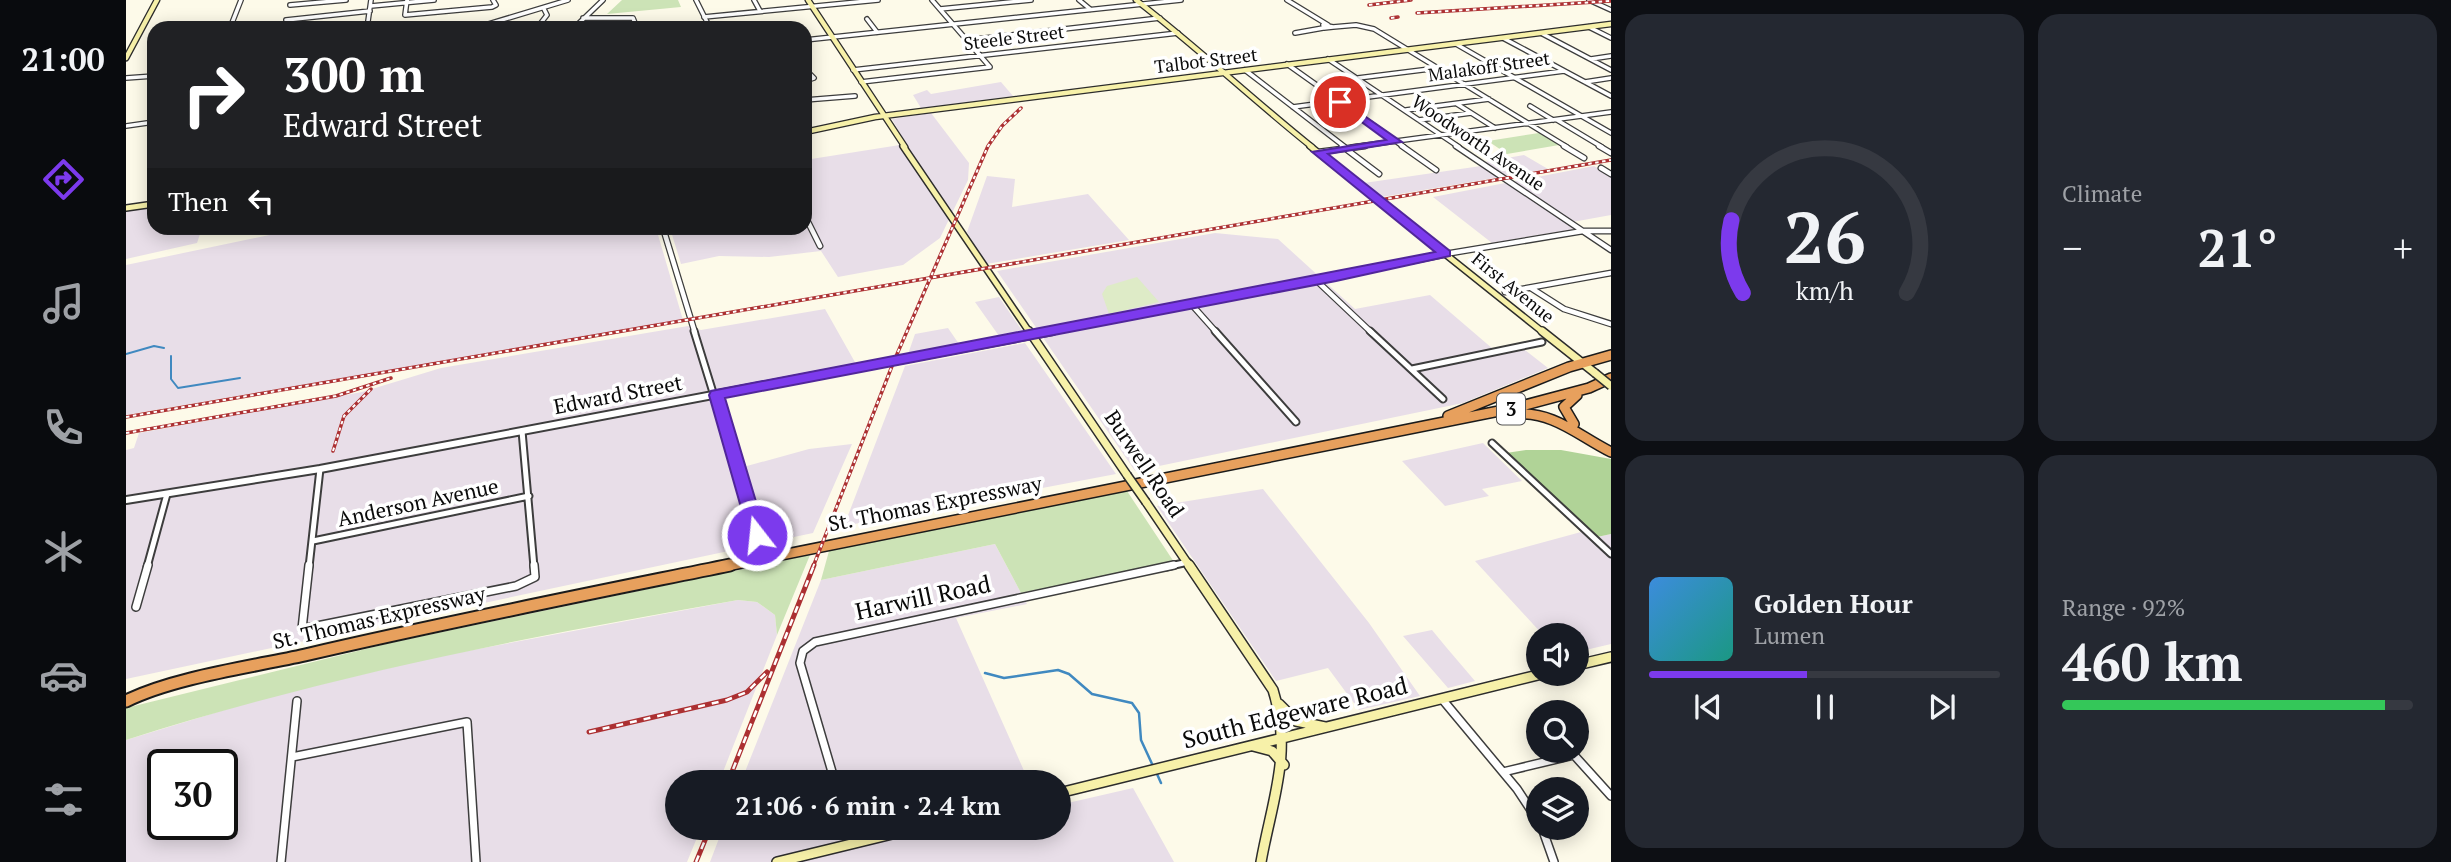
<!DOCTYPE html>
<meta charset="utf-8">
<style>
body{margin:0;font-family:"PT Serif",serif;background:#242831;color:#f1f3f6;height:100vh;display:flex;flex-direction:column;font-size:26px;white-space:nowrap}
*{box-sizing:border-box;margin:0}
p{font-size:23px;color:#9ea1a6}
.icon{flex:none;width:38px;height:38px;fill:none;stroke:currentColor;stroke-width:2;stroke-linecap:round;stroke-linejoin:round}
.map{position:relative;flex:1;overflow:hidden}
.details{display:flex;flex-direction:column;gap:14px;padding:14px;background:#0d0f14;width:840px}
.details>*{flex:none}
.banner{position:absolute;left:21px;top:21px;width:665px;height:214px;border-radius:21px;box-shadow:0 4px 18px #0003;background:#202124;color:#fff;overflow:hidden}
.fabs{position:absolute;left:1400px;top:623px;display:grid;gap:14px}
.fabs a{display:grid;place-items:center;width:63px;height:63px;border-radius:50%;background:#171b24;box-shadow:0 4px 18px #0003;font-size:35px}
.speed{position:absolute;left:21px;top:749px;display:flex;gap:14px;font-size:35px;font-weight:700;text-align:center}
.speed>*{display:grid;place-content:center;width:91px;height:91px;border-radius:50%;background:#171b24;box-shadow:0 4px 18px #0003;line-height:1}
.speed .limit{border:4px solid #111;border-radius:10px;background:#fff;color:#111}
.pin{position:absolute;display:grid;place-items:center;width:60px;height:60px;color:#fff;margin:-30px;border:4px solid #fff;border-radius:50%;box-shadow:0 2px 7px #0007}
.me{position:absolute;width:77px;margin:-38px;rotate:344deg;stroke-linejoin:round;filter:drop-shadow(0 0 5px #0008)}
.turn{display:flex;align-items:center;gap:24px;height:147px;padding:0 21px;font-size:32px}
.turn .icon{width:91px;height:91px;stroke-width:2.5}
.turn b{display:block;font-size:49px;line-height:60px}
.then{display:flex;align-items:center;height:66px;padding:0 21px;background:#0003;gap:14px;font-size:26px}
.big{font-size:52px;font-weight:600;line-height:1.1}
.details .widget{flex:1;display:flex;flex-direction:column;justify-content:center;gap:10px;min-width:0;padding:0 24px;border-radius:21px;background:#242831}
.details .dial{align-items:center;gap:0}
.dial svg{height:182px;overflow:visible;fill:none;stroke:#363941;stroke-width:7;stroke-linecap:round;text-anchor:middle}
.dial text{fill:#f1f3f6;stroke:none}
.song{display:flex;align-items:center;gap:21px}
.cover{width:84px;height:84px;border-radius:10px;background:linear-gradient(135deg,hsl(210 70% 55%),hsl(170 70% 35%))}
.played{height:7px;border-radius:4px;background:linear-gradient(90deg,#7c3aed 45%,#363941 45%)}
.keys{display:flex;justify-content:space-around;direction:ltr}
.heat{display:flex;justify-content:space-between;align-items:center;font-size:38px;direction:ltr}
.charge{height:10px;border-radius:5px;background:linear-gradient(90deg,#34c759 92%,#363941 0)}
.details .tiles{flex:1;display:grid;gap:14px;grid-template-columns:repeat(2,1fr)}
.trip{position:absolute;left:539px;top:770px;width:406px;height:70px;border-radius:35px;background:#171b24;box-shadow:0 4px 18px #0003;font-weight:600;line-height:70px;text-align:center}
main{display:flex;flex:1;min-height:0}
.menu{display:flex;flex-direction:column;width:126px;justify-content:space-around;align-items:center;background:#090b0e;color:#9ea1a6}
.menu .icon{width:49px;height:49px}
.menu .selected{color:#7c3aed}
.menu b{font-size:32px;color:#f1f3f6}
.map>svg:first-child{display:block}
</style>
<main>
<nav class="menu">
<b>21:00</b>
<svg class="icon selected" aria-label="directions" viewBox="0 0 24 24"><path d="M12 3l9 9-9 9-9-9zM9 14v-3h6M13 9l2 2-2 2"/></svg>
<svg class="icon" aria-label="music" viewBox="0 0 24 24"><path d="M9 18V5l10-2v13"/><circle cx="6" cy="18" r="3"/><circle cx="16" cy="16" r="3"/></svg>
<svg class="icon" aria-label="phone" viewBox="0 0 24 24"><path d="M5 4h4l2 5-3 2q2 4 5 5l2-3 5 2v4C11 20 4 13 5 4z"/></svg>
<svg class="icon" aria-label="climate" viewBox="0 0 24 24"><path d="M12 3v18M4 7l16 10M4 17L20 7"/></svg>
<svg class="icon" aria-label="car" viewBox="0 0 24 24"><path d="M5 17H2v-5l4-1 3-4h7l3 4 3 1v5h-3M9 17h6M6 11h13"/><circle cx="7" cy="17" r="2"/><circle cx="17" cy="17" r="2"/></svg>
<svg class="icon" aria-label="filters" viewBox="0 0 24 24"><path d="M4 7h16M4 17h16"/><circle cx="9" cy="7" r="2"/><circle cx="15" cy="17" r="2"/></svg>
</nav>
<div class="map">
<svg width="1485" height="862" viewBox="0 0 1485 862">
<rect width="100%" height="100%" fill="#fdfae9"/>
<!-- industrial -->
<path fill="#e8dee8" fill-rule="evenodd" d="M875 82 887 96 795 108 787 95 801 90 805 94Z
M805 113 843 163 842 180 814 238 777 265 712 277 695 251 643 257 593 256 555 264 544 228H679V160L780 144 766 119Z
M1398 155 1422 169 1256 197 1238 183 1355 166 1358 162Z
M1468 166 1485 176V215L1441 223 1448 229 1366 243 1307 197Z
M861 176 889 179 886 207 962 194 1003 240 860 264 841 232Z
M28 208V228H76L71 243 0 259V211Z
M177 228H530L557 320 0 415V265Z
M1089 233 1152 239 1229 309 1304 295 1374 355 1399 350 1422 368 1337 403 1009 471 871 271Z
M873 297 897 332 873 336 849 302Z
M699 309 730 364 581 392 610 469 683 449 726 444 687 533 0 679V450L8 448 13 433 236 392 315 368 562 326 575 330Z
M822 328 833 344 782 354 789 334Z
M899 343 990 474 718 526 779 366Z
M1357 443 1396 481 1356 489 1363 496 1319 506 1276 461Z
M1137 489 1243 623 1294 696 1233 710 1202 668 1150 681 1031 506Z
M1455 532 1471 537 1485 534V644L1451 652V635H1417L1349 561Z
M869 544 901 604 830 618 903 782H615L695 580Z
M612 600 631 602 649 615 651 635 593 782H551V828H575L561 862H0V740L137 698 309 657ZM37 765H96V824H37Z
M1306 630 1320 647 1349 681 1322 688 1277 636Z
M1007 788 1048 862H584L597 828H933V805Z"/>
<!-- green -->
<path fill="#cce3b6" d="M496 0H552L555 7 481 14Z
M1413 133 1433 145 1381 154 1362 141Z
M1001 491 1048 562 895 593 869 544 695 580 703 551Z
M684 555 651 635 649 615 631 602 612 600C405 636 200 676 0 740V708L264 643Z"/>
<!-- forest -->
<path fill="#b0d397" d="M1400 450H1435L1485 459V534L1471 537 1380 453Z"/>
<!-- pitch -->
<path fill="#deebc7" d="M1011 277 1033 302 983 314 976 294 981 286Z"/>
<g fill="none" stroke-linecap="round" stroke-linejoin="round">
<!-- stream-far1 -->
<path stroke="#4089c0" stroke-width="2" d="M0 354 28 346 38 348
M45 356V379L52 388 114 378"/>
<!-- stream -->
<path stroke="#4089c0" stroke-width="2.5" d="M859 673 878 678 932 670 943 674 966 694 1006 703 1013 713 1015 740 1027 766
M1031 774 1035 783"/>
<defs>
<path id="minor-far3" d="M281 0 279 15 366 7 370 5 367 0
M628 0 634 11
M953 0 964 9
M1161 0 1202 25
M1463 0 1485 10
M164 5 220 0
M245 6 308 0
M814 9 905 0
M578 17 752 0
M457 18H507L511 28
M741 19 751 32
M160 20 244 11
M1197 25 1207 27 1198 28Z
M1207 27 1230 25 1248 29 1441 147
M1463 27 1485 38
M104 28 115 0
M212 28 241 25
M241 28 245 0
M309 28H322
M411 28 421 15 418 9
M448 28 477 0
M1169 33 1197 28
M1415 33 1485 70
M1377 38 1485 96
M841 40 1034 18
M1202 59 1333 147
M1465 59 1485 56
M1161 64 1278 147
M679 69 688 78 679 81
M727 70 1052 33
M1119 70 1219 147
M0 78 28 76
M1232 78 1312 68
M735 82 864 67 806 0
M1459 82 1485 78
M679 100 729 96
M1331 104 1369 128
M1404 106 1427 120
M1167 107 1438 71
M1280 110 1363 99
M1293 120 1345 113
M1431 120 1476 147
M1226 147 1485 112"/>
<path id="minor-far2" d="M1216 146 1253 174
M1276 146 1310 170
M1330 146 1485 250
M1438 146 1458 158
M1473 146 1485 153
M1192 152 1239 146
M1475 168 1485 174
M679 216 694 246
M537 228 569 333
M1319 254 1457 231H1485
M1191 281 1246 333
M1405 288 1438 309 1485 324
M1379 292 1485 273
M1066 305 1091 333"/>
<path id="minor-far1" d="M568 331 631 535
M1089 331 1170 422
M1244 331 1317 399
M1286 369 1416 342
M396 431 408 567
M1366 443 1485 554
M187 541 403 496
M21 567 41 494
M183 567 194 469
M1040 567 1062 562"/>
<path id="minor" d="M183 565 176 629 390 586 409 577 408 565
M10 607 22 565
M1316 699 1391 789 1412 821
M166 757 341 722 350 862
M1377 772 1448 755 1485 796
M709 782 674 663 677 651 689 642 1048 565
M723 828 728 843
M1416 828 1428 862
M155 862 171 701"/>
<path id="tertiary-far2" d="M570 0 584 28
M349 28 442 0
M679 40 1055 0
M1330 44 1485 133
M0 126 28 122"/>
<path id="tertiary-far1" d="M917 333 1319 254"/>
<path id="tertiary" d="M0 500 194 469 927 331"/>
<path id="secondary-far3" d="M682 0 779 147
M1010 0C1071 47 1126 99 1186 147
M0 58 31 0
M679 132 749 117 1485 24"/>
<path id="secondary-far2" d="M777 146 904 333
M1184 146 1418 333
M0 208 28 204"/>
<path id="secondary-far1" d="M903 331 1001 475
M1416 331 1469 373
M1020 502 1064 567"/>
<path id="secondary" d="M1063 565 1147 690C1167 753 1146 800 1135 862
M1451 665 1485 657
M1153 704 1170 721 1199 727
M1127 746 1146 751 1158 765
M933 793 1416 674
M651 862 791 828"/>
<path id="motorway-far1" d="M1387 414C1428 411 1451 435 1485 452
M1322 416 1443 367 1485 355
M1448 424 1438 407 1451 395
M596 567 1388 408 1463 388 1485 378"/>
<path id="motorway" d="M0 701C49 677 125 667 179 655 320 622 462 594 604 565"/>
</defs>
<!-- minor-far3 casing -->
<use href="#minor-far3" stroke="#3d3d3d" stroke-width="6"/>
<!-- minor-far2 casing -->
<use href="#minor-far2" stroke="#3d3d3d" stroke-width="7"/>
<!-- minor-far1 casing -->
<use href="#minor-far1" stroke="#3d3d3d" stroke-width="9"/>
<!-- minor casing -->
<use href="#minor" stroke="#3d3d3d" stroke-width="10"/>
<!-- tertiary-far2 casing -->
<use href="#tertiary-far2" stroke="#3d3d3d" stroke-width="6"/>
<!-- tertiary-far1 casing -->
<use href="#tertiary-far1" stroke="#3d3d3d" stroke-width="8"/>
<!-- tertiary casing -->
<use href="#tertiary" stroke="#3d3d3d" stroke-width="10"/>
<!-- secondary-far3 casing -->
<use href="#secondary-far3" stroke="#2c2c2c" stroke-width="7"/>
<!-- secondary-far2 casing -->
<use href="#secondary-far2" stroke="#2c2c2c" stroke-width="8"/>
<!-- secondary-far1 casing -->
<use href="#secondary-far1" stroke="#2c2c2c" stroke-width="10"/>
<!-- secondary casing -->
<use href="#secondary" stroke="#2c2c2c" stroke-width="12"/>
<!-- motorway-far1 casing -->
<use href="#motorway-far1" stroke="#1b1b1b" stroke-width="12"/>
<!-- motorway casing -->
<use href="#motorway" stroke="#1b1b1b" stroke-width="15"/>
<!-- minor-far3 -->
<use href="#minor-far3" stroke="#fff" stroke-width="3.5"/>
<!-- minor-far2 -->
<use href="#minor-far2" stroke="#fff" stroke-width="4.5"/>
<!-- minor-far1 -->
<use href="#minor-far1" stroke="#fff" stroke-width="5"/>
<!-- minor -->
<use href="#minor" stroke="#fff" stroke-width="7"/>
<!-- tertiary-far2 -->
<use href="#tertiary-far2" stroke="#fff" stroke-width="3.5"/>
<!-- tertiary-far1 -->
<use href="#tertiary-far1" stroke="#fff" stroke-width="5"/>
<!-- tertiary -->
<use href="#tertiary" stroke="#fff" stroke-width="6"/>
<!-- secondary-far3 -->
<use href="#secondary-far3" stroke="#f7f1a9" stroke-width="4.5"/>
<!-- secondary-far2 -->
<use href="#secondary-far2" stroke="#f7f1a9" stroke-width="5"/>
<!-- secondary-far1 -->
<use href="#secondary-far1" stroke="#f7f1a9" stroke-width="7"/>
<!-- secondary -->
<use href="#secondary" stroke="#f7f1a9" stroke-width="9"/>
<!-- motorway-far1 -->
<use href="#motorway-far1" stroke="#e7a05d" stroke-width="9"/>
<!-- motorway -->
<use href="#motorway" stroke="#e7a05d" stroke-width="11"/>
<defs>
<path id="rail-far1" d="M1243 5 1285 0
M1291 13 1485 1
M1265 18 1272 17
M0 417 1485 160
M0 433 210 396 265 378
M207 451 218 416 245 389
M687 567 768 361 862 146 876 126 895 108"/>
<path id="rail" d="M463 732 601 700 621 692 641 672
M602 782 688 565
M570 862 584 828"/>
</defs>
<!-- rail-far1 casing -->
<use href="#rail-far1" stroke="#ac3032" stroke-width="3.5"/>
<!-- rail casing -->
<use href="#rail" stroke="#ac3032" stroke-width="5"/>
<!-- rail-far1 -->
<use href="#rail-far1" stroke="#fff" stroke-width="2" stroke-dasharray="3.5" stroke-linecap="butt"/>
<!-- rail -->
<use href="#rail" stroke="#fff" stroke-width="2.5" stroke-dasharray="7" stroke-linecap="butt"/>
<defs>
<path id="secondary-bridge" d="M1469 373 1485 386
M1001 475 1020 502"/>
</defs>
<!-- secondary-bridge casing -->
<use href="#secondary-bridge" stroke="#2c2c2c" stroke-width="10" stroke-linecap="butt"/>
<!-- secondary-bridge -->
<use href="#secondary-bridge" stroke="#f7f1a9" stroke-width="7"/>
</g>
<!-- route -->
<path fill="#7c3aed" stroke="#51269a" stroke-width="2" d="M1214 99 1276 142 1202 154 1324 251V256L1210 281 599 398 640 535 637 539H624L583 395 585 391 1309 252 1186 152 1260 140 1211 104 1209 102Z"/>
<g text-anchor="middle" stroke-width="7" stroke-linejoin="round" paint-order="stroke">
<!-- far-street labels -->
<g font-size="18" fill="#0a0a0a" stroke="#fff">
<text transform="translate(888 38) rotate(-7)" y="6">Steele Street</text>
<text transform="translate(1080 61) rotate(-7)" y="6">Talbot Street</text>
<text transform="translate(1363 67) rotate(-8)" y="6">Malakoff Street</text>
<text transform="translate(1352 143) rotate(34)" y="6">Woodworth Avenue</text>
<text transform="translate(1387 288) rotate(39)" y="6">First Avenue</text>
</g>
<!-- shield labels -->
<rect fill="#fff" stroke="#545454" stroke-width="2" x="1371" y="393.5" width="28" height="31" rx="5"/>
<g font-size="19" font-weight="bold" fill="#0a0a0a">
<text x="1385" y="416">3</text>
</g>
<!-- street labels -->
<g font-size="21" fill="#0a0a0a" stroke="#fff">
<text transform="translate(492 395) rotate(-11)" y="7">Edward Street</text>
<text transform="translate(1018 464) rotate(56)" y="7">Burwell Road</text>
<text transform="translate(292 503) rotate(-12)" y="7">Anderson Avenue</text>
<text transform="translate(809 504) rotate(-11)" y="7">St. Thomas Expressway</text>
<text transform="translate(253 618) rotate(-13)" y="7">St. Thomas Expressway</text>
</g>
<!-- near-street labels -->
<g font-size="24" fill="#0a0a0a" stroke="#fff">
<text transform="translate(797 598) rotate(-12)" y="8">Harwill Road</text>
<text transform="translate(1169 713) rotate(-14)" y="8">South Edgeware Road</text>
</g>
</g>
</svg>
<div class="fabs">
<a><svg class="icon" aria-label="sound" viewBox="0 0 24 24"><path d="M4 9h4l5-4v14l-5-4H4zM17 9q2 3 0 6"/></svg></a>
<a><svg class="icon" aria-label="search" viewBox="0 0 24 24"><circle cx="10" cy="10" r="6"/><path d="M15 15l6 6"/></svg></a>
<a><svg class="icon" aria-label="layers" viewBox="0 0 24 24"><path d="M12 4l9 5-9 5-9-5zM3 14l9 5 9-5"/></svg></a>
</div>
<div class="speed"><div class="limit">30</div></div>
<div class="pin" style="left:1214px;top:102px;background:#d93025"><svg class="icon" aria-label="arrive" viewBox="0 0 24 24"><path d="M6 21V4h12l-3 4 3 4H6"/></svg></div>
<svg class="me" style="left:631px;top:535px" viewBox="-20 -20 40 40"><circle r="17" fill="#7c3aed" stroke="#fff" stroke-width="3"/><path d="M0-11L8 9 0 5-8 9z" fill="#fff"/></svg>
<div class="trip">21:06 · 6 min · 2.4 km</div>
<div class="banner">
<div class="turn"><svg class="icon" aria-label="right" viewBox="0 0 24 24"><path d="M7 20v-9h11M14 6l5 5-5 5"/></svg><div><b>300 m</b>Edward Street</div></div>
<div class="then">Then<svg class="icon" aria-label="left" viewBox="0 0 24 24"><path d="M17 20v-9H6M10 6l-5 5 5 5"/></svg></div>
</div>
</div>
<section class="details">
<div class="tiles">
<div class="widget dial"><svg viewBox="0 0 100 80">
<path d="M14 69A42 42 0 1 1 86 69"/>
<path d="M14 69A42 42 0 0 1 9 37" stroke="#7c3aed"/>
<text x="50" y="56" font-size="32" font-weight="700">26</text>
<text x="50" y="72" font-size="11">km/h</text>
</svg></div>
<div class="widget"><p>Climate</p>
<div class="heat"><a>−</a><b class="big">21°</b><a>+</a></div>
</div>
<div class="widget">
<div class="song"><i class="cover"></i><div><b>Golden Hour</b><p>Lumen</p></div></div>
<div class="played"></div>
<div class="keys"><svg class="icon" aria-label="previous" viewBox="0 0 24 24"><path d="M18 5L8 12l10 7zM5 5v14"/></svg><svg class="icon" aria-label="pause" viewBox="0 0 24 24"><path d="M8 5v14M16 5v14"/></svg><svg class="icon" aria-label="next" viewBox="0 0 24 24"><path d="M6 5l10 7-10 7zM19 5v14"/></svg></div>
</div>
<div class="widget"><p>Range · 92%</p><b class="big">460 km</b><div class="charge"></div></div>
</div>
</section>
</main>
